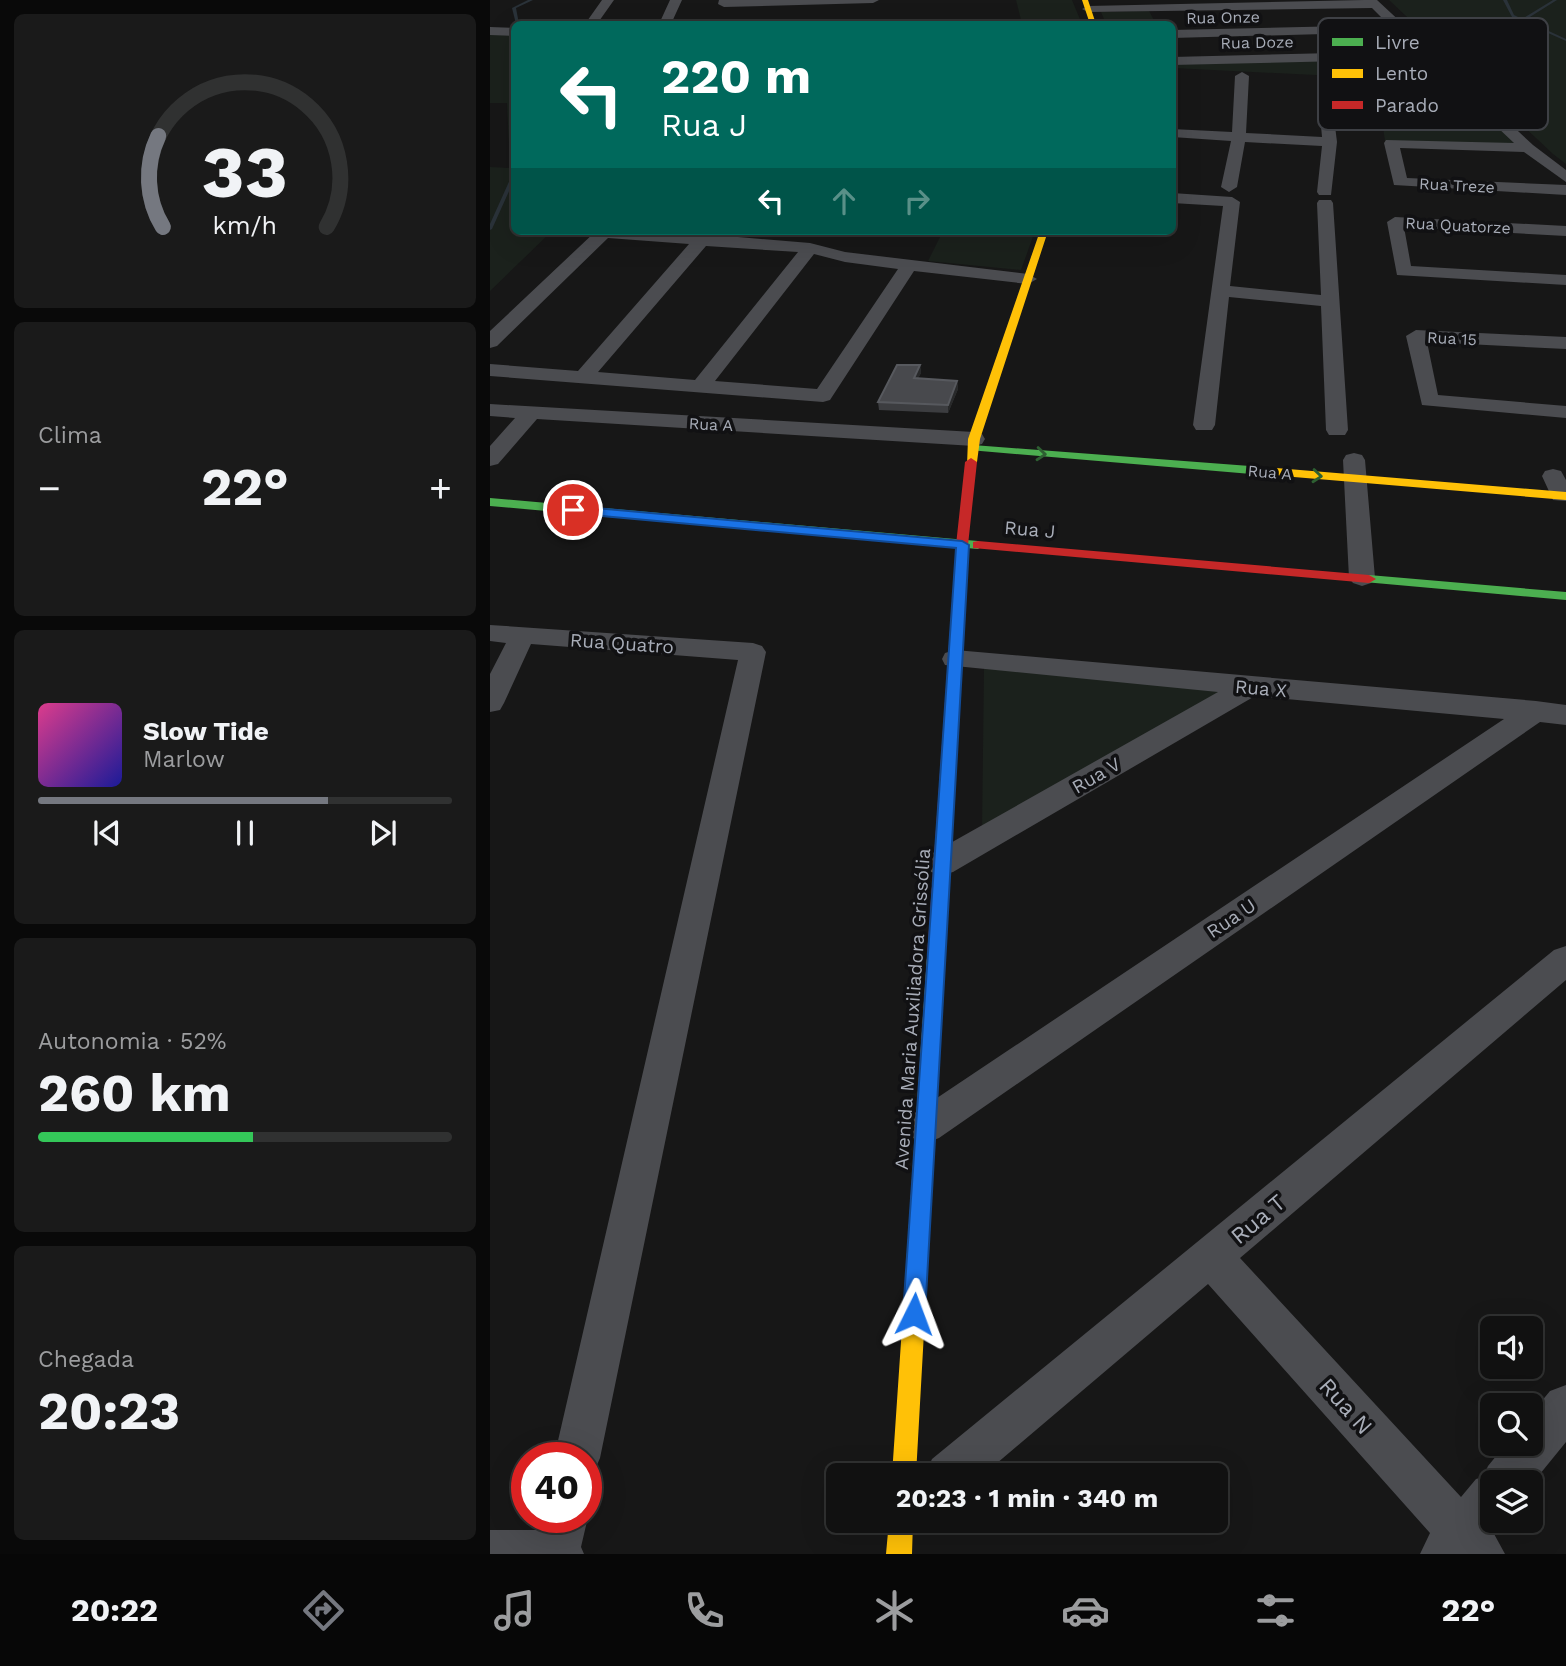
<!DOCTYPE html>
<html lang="pt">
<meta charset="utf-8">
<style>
body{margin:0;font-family:"Work Sans",sans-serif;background:#1a1a1a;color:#f1f3f6;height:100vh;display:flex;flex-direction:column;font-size:26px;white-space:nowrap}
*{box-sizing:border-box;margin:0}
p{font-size:23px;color:#9c9d9f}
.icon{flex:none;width:38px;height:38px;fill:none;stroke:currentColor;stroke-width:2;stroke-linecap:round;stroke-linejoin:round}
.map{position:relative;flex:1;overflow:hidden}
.sheet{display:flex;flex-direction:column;gap:14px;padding:14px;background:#090909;width:490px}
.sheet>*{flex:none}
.hud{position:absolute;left:21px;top:21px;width:665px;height:214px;border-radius:10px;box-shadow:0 7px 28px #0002,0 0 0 2px #303131;background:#00695c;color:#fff;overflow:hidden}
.fabs{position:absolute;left:990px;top:1316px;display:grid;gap:14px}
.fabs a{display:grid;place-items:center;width:63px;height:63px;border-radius:10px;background:#111;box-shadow:0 7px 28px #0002,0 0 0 2px #303131;font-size:35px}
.speed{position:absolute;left:21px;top:1442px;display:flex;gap:14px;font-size:35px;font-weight:700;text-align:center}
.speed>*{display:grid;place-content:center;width:91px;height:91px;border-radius:50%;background:#111;box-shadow:0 7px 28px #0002,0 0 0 2px #303131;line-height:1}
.speed .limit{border:10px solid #d22;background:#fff;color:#111}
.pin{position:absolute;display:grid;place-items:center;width:60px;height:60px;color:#fff;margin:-30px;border:4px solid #fff;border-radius:50%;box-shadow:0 2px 7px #0007}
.me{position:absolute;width:77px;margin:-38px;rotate:3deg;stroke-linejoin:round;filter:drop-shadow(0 0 5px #0008)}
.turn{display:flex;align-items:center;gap:24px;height:147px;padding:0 35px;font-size:32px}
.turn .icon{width:91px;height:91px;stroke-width:2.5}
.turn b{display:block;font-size:49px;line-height:60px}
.lanes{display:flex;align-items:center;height:66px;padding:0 35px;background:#0003;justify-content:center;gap:35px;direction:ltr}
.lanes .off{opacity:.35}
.big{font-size:52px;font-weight:700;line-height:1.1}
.sheet .card{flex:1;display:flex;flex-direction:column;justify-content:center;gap:10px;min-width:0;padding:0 24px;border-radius:10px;background:#1a1a1a}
.sheet .dial{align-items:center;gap:0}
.dial svg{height:182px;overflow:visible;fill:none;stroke:#303131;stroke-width:7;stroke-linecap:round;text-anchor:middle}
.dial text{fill:#f1f3f6;stroke:none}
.song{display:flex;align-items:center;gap:21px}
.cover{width:84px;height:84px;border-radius:10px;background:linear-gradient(135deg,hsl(330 70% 55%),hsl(240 70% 35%))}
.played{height:7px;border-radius:4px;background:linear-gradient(90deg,#757880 70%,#303131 70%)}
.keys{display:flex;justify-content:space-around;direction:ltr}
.heat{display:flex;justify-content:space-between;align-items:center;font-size:38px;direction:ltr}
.charge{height:10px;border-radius:5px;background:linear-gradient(90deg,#34c759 52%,#303131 0)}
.trip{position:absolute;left:336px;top:1463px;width:402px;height:70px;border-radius:10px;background:#111;box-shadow:0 7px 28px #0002,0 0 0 2px #303131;font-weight:700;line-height:70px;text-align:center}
.tabs{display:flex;height:112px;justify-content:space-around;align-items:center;background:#070707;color:#9c9d9f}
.tabs .icon{width:49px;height:49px}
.tabs .active{color:#757880}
.tabs b{font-size:32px;color:#f1f3f6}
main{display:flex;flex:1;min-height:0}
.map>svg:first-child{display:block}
</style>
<main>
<section class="sheet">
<div class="card dial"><svg viewBox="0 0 100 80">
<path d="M14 69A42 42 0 1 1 86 69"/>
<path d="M14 69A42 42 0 0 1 12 29" stroke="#757880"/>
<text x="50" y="56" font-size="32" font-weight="700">33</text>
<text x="50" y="72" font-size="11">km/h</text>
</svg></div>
<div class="card"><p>Clima</p>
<div class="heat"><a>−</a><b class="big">22°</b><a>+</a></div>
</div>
<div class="card">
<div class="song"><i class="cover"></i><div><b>Slow Tide</b><p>Marlow</p></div></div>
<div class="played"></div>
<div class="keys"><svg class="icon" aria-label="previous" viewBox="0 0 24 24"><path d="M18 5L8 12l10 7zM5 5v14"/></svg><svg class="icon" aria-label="pause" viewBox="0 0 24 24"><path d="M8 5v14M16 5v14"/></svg><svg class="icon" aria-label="next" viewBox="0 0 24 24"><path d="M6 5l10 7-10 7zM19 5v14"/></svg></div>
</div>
<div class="card"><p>Autonomia · 52%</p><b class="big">260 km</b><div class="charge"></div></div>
<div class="card"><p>Chegada</p><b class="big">20:23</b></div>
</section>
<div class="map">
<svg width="1076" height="1554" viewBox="0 0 1076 1554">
<rect width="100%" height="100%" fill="#171717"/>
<!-- green -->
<path fill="#1b211c" d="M526 0H582L592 24H532Z
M899 0H1076V164L1063 154Z
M659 11 666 24H616L611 12Z
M0 33 24 34V231H62L0 291V167L20 168 17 103H0Z
M934 57 1029 145 895 141 886 78 683 68 682 64Z
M453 231H545L531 270 438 261Z
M494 668 739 691 492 830Z"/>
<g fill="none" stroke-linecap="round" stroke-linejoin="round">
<!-- stream -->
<path fill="#2a3239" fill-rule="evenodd" d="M38 0H43L26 8 29 24H26L22 8Z
M1013 0H1017L1024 15 1032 19 1063 0H1067L1035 20 1076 39V41L1022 17Z
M22 175H24V180L2 229 0 230V224Z"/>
<!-- street -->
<path fill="#4b4c50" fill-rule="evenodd" d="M112 0H124L107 24H95Z
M180 0H192L181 24H169Z
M229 0H389L383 3 234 7 228 4Z
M874 0H887L1043 145 1076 170V182L1034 152 910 148 917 178 1076 185V195L904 185 894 143 896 140 1024 143 935 59 682 65V57L928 51 907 32 682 38V30L899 25 882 8 598 12 592 9 598 6Z
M0 27 24 28V36L0 35Z
M752 72 759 76 756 133 832 137 827 81 834 77 839 78 847 142 841 195H829L827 192 832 146 755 142 747 187 739 192 731 187 741 141 682 137V129L742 132 745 76Z
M682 193 742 197 750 202 740 286 831 295 827 203 829 200H841L843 203 858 430 855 435H839L836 430 831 306 739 297 725 425 722 430H706L703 425 733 206 682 203Z
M905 217 1076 226V236L914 227 921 266 1076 275V285L907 275 897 222Z
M106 231 213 234 320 243 355 252 538 274 547 279 538 284 424 271 340 400 333 402 0 376V364L88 371 199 244 118 238 7 346 0 348V331ZM216 246 308 252 205 380 108 372ZM324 254 355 262 408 269 327 389 225 381Z
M926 330 1076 337V349L937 342 948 395 1076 406V418L932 405 916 336Z
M0 404 484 432 492 434 495 439 492 444 484 446 47 419 8 464 0 466V446L25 418 0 416Z
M864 453 872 455 875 460 885 578 881 583 872 586 863 583 859 578 853 460 856 455Z
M1063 469 1071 471 1076 480V501L1063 500 1052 476 1055 471Z
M0 625 263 643 272 646 276 652 110 1458 103 1474 96 1477V1458H64L248 660 41 644 14 703 10 710 0 712V674L16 643 0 641Z
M465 650 1046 701 1076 705V725L1050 722 449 1138 436 1143 423 1138 417 1126 423 1114 1014 719 765 696 463 872 452 875 441 872 436 863 441 854 728 692 455 665 452 659 455 653Z
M1076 946V980L750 1258 971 1497 986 1479 993 1477 998 1466 1016 1444H1041V1414L1060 1391 1076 1385V1442L1041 1485V1482H1003V1521H1013L1003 1532 1015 1554H930L940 1533 718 1284 493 1475H435L442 1459 1064 950Z
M96 1514 98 1517 91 1547 94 1554H0V1530H47L50 1517H96Z"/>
<!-- fast -->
<path fill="#4caf50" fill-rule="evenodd" d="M483 445 773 467 779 471 773 475 479 450V446Z
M0 498 488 541 494 545 488 549 0 506Z
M879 575 1076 592V600L874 582V576Z"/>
<!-- slow -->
<path fill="#ffc107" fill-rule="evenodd" d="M592 0H598L606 24H600Z
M550 231H558L490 439 487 462 485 465H477L478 439Z
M773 467 1076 492V500L769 474 767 471Z
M446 950 452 952 455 957 426 1475H402L437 957 440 952Z
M399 1521H423L422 1554H396Z"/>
<!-- jam -->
<path fill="#c62828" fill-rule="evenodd" d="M481 458 487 462 478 545 455 957 452 962 446 964 440 962 437 957 466 545 475 462Z
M488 541 879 575 886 579 879 583 483 548V542Z"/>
</g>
<!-- wall -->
<path fill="#3c3d40" d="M430 365 431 373 428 378 467 381 468 389 458 413 389 410 388 402Z"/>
<!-- shaded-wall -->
<path fill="#28292a" d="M430 365 431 373 424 386V378Z
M467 381 468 389 458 413V405Z"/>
<!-- building -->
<path fill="#48494d" stroke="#57595e" stroke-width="2" d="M407 365H430L424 378 467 381 458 405 388 402Z"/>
<!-- one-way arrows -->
<defs><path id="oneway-chevron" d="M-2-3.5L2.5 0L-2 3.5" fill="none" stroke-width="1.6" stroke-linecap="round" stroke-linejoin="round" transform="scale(1.75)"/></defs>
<g stroke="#2e6032">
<use href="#oneway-chevron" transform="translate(551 454) rotate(5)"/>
<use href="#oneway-chevron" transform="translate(827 476) rotate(5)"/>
</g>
<!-- route -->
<path fill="#1a73e8" stroke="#114b97" stroke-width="2" d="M83 506 472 541 479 545 435 1314 432 1322 424 1325 416 1322 413 1314 466 548 79 513 77 510Z"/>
<g text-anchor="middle" stroke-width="7" stroke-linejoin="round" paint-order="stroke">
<!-- far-street labels -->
<g font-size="16" fill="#a8adb8" stroke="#111113">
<text transform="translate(733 17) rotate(-1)" y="6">Rua Onze</text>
<text transform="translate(767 42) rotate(-1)" y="6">Rua Doze</text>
<text transform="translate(967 185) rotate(3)" y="6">Rua Treze</text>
<text transform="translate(968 225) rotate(3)" y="6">Rua Quatorze</text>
<text transform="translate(962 338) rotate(3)" y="6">Rua 15</text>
<text transform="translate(221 424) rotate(3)" y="6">Rua A</text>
<text transform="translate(780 472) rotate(5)" y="6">Rua A</text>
</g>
<!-- street labels -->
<g font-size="19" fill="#a8adb8" stroke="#111113">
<text transform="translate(540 529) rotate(5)" y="7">Rua J</text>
<text transform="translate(132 643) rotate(4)" y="7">Rua Quatro</text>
<text transform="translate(771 688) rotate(5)" y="7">Rua X</text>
<text transform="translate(606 775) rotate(-30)" y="7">Rua V</text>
<text transform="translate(741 918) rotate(-34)" y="7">Rua U</text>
<text transform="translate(422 1009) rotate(-86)" y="7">Avenida Maria Auxiliadora Grissólia</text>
</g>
<!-- near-street labels -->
<g font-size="23" fill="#a8adb8" stroke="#111113">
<text transform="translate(768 1219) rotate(-40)" y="8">Rua T</text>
<text transform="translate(856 1406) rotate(48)" y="8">Rua N</text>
</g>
</g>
<!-- legend -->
<rect x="828" y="18" width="230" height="112" rx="10" fill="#111113" stroke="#3e4045" stroke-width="2"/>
<rect x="842" y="38" width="31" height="8" fill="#4caf50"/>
<rect x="842" y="69" width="31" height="9" fill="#ffc107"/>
<rect x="842" y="101" width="31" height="8" fill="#c62828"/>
<g font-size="19" fill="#a8adb8">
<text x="885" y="49">Livre</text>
<text x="885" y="80">Lento</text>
<text x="885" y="112">Parado</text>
</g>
</svg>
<div class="fabs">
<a><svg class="icon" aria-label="sound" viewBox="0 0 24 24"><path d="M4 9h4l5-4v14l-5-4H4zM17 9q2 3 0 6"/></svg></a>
<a><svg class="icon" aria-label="search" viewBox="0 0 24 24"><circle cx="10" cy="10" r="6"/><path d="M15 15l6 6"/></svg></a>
<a><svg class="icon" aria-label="layers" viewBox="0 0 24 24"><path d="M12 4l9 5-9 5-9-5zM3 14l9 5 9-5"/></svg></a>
</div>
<div class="speed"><div class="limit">40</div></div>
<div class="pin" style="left:83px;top:510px;background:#d93025"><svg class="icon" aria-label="arrive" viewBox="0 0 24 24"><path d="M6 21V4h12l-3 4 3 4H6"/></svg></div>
<svg class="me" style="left:424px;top:1314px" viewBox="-20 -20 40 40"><path d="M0-17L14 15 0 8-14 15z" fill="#1a73e8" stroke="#fff" stroke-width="4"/></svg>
<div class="trip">20:23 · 1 min · 340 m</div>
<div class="hud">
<div class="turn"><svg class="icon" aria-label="left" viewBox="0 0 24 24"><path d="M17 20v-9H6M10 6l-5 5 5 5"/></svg><div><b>220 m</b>Rua J</div></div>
<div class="lanes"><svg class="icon" aria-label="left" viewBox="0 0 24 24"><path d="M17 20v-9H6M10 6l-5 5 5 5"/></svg><svg class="icon off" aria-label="ahead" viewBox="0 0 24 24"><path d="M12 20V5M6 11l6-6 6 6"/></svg><svg class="icon off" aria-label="right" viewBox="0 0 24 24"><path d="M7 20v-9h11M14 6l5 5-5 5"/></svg></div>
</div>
</div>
</main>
<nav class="tabs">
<b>20:22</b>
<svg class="icon active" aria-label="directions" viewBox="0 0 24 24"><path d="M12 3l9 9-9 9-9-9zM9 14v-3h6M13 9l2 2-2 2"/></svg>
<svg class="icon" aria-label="music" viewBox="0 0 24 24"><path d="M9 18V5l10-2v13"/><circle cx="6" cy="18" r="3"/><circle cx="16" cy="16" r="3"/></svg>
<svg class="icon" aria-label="phone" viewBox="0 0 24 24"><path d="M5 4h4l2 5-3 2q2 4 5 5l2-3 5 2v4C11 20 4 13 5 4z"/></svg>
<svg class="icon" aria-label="climate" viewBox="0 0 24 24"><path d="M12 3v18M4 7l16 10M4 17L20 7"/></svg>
<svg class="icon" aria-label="car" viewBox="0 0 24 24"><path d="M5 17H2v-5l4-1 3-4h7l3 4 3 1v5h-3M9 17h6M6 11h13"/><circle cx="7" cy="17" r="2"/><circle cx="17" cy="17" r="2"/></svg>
<svg class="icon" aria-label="filters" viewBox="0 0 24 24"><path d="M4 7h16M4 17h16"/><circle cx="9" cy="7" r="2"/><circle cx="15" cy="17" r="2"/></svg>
<b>22°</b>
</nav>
